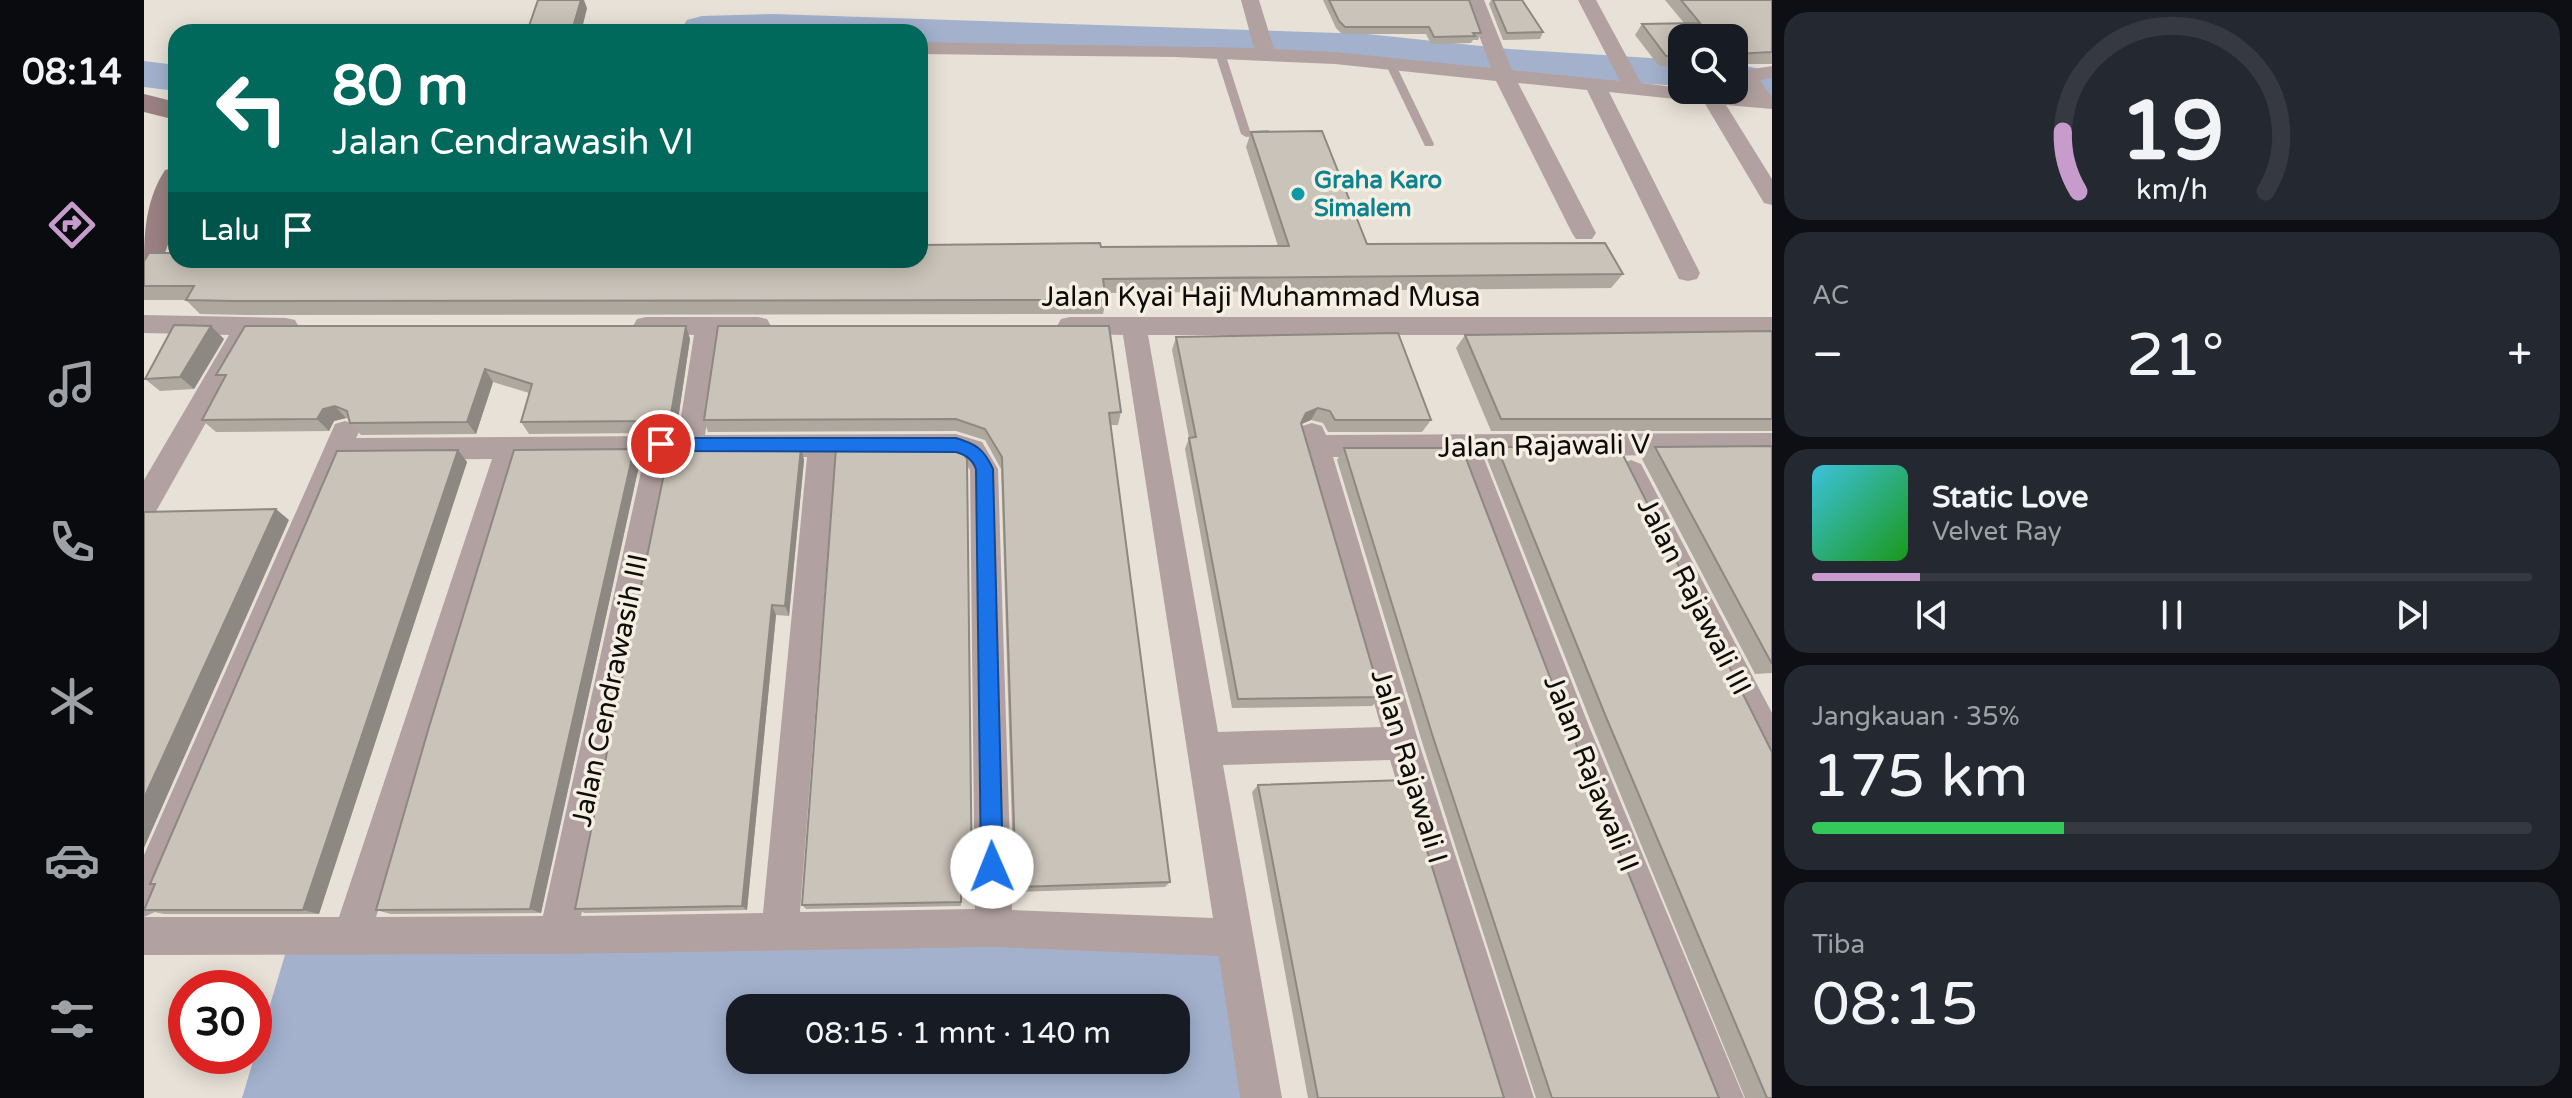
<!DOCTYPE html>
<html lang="id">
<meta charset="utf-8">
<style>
body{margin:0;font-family:"Varela Round",sans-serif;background:#242831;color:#f1f3f6;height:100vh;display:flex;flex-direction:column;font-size:30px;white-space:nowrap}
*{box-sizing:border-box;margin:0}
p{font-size:26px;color:#9ea1a6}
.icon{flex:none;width:44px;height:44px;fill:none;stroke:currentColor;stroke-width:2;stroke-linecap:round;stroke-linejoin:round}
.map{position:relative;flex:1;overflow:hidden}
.sheet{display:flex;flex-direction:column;gap:12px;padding:12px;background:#0d0f14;width:800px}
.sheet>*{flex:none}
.guide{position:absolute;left:24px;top:24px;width:760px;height:244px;border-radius:24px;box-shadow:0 4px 20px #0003;background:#00695c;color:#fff;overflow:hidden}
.tools{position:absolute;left:1524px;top:24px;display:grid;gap:16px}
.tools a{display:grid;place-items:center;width:80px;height:80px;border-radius:16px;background:#171b24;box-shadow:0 4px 20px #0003;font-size:40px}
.speed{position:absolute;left:24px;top:970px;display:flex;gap:16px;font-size:40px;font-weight:700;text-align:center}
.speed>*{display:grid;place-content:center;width:104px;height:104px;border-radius:50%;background:#171b24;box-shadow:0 4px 20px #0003;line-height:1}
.speed .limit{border:12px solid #d22;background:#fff;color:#111}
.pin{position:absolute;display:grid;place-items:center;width:68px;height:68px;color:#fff;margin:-34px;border:4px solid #fff;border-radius:50%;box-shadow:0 2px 8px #0007}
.me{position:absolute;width:88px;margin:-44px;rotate:359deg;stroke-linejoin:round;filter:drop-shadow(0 0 6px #0008)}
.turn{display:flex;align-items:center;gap:28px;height:168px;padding:0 32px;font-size:36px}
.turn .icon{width:104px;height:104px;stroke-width:2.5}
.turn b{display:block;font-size:56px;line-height:68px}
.then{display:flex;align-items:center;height:76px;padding:0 32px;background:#0003;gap:16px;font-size:30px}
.big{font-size:60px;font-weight:600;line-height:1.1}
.sheet .widget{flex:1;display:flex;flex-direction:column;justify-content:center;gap:12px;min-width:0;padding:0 28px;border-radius:24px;background:#242831}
.sheet .dial{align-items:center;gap:0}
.dial svg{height:208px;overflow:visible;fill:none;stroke:#363941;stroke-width:7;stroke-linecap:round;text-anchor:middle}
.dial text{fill:#f1f3f6;stroke:none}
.song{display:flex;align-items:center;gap:24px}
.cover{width:96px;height:96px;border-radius:12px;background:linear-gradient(135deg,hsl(190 70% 55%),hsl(120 70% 35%))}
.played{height:8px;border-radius:4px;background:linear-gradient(90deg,#c79ccd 15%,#363941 15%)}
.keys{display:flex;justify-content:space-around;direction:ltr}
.heat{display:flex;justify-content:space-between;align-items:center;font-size:44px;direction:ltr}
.charge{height:12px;border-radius:6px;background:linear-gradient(90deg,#34c759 35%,#363941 0)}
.trip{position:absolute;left:582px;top:994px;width:464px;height:80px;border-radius:24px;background:#171b24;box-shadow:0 4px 20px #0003;font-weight:600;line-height:80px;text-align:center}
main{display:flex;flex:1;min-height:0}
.tabs{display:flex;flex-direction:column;width:144px;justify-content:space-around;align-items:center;background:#090b0e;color:#9ea1a6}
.tabs .icon{width:56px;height:56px}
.tabs .on{color:#c79ccd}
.tabs b{font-size:36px;color:#f1f3f6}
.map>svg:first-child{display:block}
</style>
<main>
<nav class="tabs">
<b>08:14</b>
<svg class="icon on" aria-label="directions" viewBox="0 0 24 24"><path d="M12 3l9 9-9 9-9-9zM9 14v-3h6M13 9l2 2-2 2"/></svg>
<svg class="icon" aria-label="music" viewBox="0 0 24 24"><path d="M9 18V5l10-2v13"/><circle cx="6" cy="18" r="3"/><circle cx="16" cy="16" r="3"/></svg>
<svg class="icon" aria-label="phone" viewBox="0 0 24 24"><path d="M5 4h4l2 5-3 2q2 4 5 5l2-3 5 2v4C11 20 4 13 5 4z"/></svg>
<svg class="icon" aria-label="climate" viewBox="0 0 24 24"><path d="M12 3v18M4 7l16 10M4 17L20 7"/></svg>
<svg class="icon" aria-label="car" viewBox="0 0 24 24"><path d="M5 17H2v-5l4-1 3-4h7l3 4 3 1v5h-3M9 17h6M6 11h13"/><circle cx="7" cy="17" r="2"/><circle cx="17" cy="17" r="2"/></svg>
<svg class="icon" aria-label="filters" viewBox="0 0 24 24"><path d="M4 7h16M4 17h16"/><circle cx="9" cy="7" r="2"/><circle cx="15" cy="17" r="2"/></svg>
</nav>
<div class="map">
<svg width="1628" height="1098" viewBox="0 0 1628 1098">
<rect width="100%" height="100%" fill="#e8e1d7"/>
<!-- water -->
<path fill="#a3b1cd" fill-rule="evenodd" d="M147 935 1093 938 1117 1098H98ZM596 1008H1032V1060H596Z"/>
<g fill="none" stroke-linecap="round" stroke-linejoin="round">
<!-- river -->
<path fill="#a3b1cd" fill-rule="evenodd" d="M629 14 1223 34 1365 49 1538 60V86L1365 75 1223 60 776 45V32H539L537 29 543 20 558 16Z
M0 61 32 65V91L0 87Z
M1590 64 1628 71V99L1588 90Z"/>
<!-- lane -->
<path fill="#b2a1a1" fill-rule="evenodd" d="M1076 50 1081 53 1106 131 1124 130 1129 133 1128 135 1102 137 1097 134 1071 53Z
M1246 60 1251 63 1290 144 1289 146H1281L1280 144 1241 63Z"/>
<!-- street -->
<path fill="#b2a1a1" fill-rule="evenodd" d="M1097 0H1115L1130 49 1191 52 1347 68 1322 0H1340L1368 70 1476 81 1434 0H1452L1497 83 1538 88V90L1603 94 1594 75 1597 71 1628 66V78L1616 80 1628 97V109L1582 105 1628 179V205L1620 203 1560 102 1465 92 1556 273 1553 279 1544 281 1535 279 1532 273 1443 90 1374 83 1452 233 1448 239H1432L1428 233 1352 81 1191 64 1031 57 776 54V42L1110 48Z
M0 315 142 318 151 320 155 327 151 334 105 335 108 341 10 515 0 518V480L85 335 0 333Z
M502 317H614L623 319 627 326 623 333 575 335 561 435 812 434 838 442 854 469 868 910 1069 918 979 335 917 333 913 326 917 319 926 317H1628V335H1004L1074 732 1237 727 1154 434 1158 426 1168 423 1178 426 1182 435 1628 433V455L1339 456 1445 726 1600 1098H1558L1411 726 1311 457H1189L1275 743 1390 1098H1348L1246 760 1079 765 1138 1098H1096L1075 956 850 947 414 954 0 955V917H195L348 459 203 460 13 911 0 917V855L191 424 201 421 211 424 215 432 212 438 508 436 517 433 534 436 550 335 493 333 489 326 493 319ZM812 456 818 458 826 470 831 909 656 912 691 457ZM663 457 619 913 437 916 528 458ZM500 458 399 916 232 917 376 459Z
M1487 460 1497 464 1628 713V765L1616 760 1473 472 1477 464Z"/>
<!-- secondary -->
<path fill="#998281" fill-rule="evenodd" d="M0 94 32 102V120L0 112Z
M32 167C32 204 32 238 12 271L0 275C0 237 0 203 21 170Z"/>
</g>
<!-- wall -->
<path fill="#aea89f" d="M1179 0H1325L1337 33 1334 40H1329L1327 43 1287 44 1282 34H1198L1192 28Z
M1347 0H1378L1399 32 1396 39 1359 40 1345 4Z
M1521 0H1628V64H1590V38H1538V66H1515L1491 35 1498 24 1540 23Z
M443 8 437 32H385L384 29Z
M1107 132 1223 244 1479 274 1467 288 961 293 962 300 959 314 103 315 56 314 42 300H0V261L957 247 1134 246 1102 147Z
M67 326 80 339 50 389 16 391 1 379Z
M542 326 546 339 532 433 518 430 508 433 385 434 377 422 385 393 349 382 332 434 217 435 206 423 205 419 202 418 190 421 185 431 72 432 58 420 79 382 72 375Z
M1628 331V431H1347L1312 348 1321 335Z
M1032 337 1287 420 1278 432H1184L1179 423 1167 420 1158 424 1237 697 1228 706 1088 708 1041 449 1045 438 1028 350Z
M977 412 974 425H967L1026 882 1021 887 870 892 857 469 841 440 812 431 564 432 560 420Z
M1628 446V673L1611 674 1498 459 1511 447Z
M1353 447 1628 1098H1601L1448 725 1343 459Z
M657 448 660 460 645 616 632 615 603 910 441 913 431 909Z
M1200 448 1422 719 1575 1098H1392L1278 742 1193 460Z
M314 450 323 462 175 914H20L0 910 10 885 6 884Z
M823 459 828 893H817V906L662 909 658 905Z
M496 461 397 913 247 914 232 910Z
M1114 785 1360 1098H1164L1108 792Z"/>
<!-- shaded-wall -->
<path fill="#8d8882" d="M437 0H440L443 8 437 32H431L429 27Z
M67 326 80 339 50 389 36 377Z
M542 326 546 339 532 433 526 420Z
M341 369 349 382 332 434 323 422Z
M191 406 202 418 190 421 185 431 173 419 179 409Z
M1174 408 1167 420 1155 425 1162 413Z
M512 418 518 430 508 433 502 421Z
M657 448 660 460 645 616 641 606Z
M490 449 496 461 397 913 386 909Z
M314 450 323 462 175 914 159 910Z
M132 509 145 520 0 848V798Z
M628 605 632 615 603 910 598 906Z"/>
<!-- building -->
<path fill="#cac3b9" stroke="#8d8882" stroke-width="2" d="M394 0H437L429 27 384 29Z
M1185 0H1325L1337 33H1329L1331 36 1290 37 1285 27H1201L1195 21Z
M1349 0H1378L1399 32 1363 33Z
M1537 0H1628V52L1590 54V38H1538V55L1522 56 1498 24 1556 23Z
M1178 131 1223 244 1461 243 1479 274 959 279 962 300 90 301 42 300 50 286H0V261L5 253H32V260H776V245L956 243 957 247 1145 246 1107 132Z
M30 325 67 326 36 377 1 379Z
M101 326H542L526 420 512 418 502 421 377 422 388 384 341 369 323 422 206 423 203 411 191 406 179 409 173 419 58 420 82 375H72Z
M574 326H965L977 412 965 413 1026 882 872 887 858 457 841 429 812 419 560 420Z
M1628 331V419H1357L1321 335Z
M1254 333 1287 420H1191L1186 411 1174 408 1162 413 1157 423 1237 697 1094 699 1045 438 1052 437 1032 337Z
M1628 446V664L1511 447Z
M1353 447H1475L1628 752V1098H1623L1462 717Z
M657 448 641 606 628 605 598 906 431 909 525 449Z
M692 448 816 449 823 459 828 888 817 889V902L658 905Z
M1200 448H1318L1422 719 1575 1098H1408L1288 734Z
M490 449 386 909 232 910 285 727 370 450Z
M314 450 159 910H0L11 884H6L193 451Z
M132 509 0 798V512Z
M1261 780 1360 1098H1174L1114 785Z"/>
<!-- route -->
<path fill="#1a73e8" stroke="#114b97" stroke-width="2" d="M517 438H812C832 444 840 449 849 469L859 867 856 874 848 878 841 874 837 867 832 469C828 459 822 455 812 452L517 451 508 444Z"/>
<!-- markers -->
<circle fill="#0f9aa8" stroke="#f5efe4" stroke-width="3" cx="1154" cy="194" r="8"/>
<g text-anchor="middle" stroke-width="7" stroke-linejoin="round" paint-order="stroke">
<!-- far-culture labels -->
<g font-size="24" font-weight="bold" fill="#0d838f" stroke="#f5efe4" text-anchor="start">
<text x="1170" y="188">Graha Karo<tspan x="1170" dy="28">Simalem</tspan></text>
</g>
<!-- street labels -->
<g font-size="28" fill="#0f0d09" stroke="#f5efe4">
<text x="1117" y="306">Jalan Kyai Haji Muhammad Musa</text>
<text transform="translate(1400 445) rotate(-1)" y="10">Jalan Rajawali V</text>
<text transform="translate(1551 596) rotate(63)" y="10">Jalan Rajawali III</text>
<text transform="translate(465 690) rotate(-78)" y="10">Jalan Cendrawasih III</text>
<text transform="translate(1266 766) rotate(73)" y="10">Jalan Rajawali I</text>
<text transform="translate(1448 773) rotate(68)" y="10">Jalan Rajawali II</text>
</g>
</g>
</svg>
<div class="tools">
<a><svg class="icon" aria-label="search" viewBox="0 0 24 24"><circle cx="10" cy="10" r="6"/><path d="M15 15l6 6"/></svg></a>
</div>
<div class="speed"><div class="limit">30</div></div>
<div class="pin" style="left:517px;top:444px;background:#d93025"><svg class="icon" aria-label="arrive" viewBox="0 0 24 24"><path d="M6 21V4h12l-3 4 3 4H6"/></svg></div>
<svg class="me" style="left:848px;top:867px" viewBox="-20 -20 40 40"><circle r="19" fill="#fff"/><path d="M0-13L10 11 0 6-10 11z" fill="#1a73e8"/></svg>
<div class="trip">08:15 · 1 mnt · 140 m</div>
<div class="guide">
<div class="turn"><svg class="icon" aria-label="left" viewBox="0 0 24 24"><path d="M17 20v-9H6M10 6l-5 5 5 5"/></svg><div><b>80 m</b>Jalan Cendrawasih VI</div></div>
<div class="then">Lalu<svg class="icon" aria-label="arrive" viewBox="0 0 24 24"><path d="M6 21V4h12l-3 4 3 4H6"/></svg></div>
</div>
</div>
<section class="sheet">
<div class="widget dial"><svg viewBox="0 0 100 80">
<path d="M14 69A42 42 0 1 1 86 69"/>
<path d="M14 69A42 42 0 0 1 8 46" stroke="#c79ccd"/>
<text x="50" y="56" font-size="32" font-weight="700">19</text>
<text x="50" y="72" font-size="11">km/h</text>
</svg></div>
<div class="widget"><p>AC</p>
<div class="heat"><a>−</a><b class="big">21°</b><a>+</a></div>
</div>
<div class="widget">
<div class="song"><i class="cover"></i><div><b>Static Love</b><p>Velvet Ray</p></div></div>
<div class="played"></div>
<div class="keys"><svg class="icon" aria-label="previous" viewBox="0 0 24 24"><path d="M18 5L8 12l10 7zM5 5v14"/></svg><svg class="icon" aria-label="pause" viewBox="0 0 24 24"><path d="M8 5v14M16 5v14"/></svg><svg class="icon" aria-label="next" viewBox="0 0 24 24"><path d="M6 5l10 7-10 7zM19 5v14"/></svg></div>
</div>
<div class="widget"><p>Jangkauan · 35%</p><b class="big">175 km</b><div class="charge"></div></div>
<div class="widget"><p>Tiba</p><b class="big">08:15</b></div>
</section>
</main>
